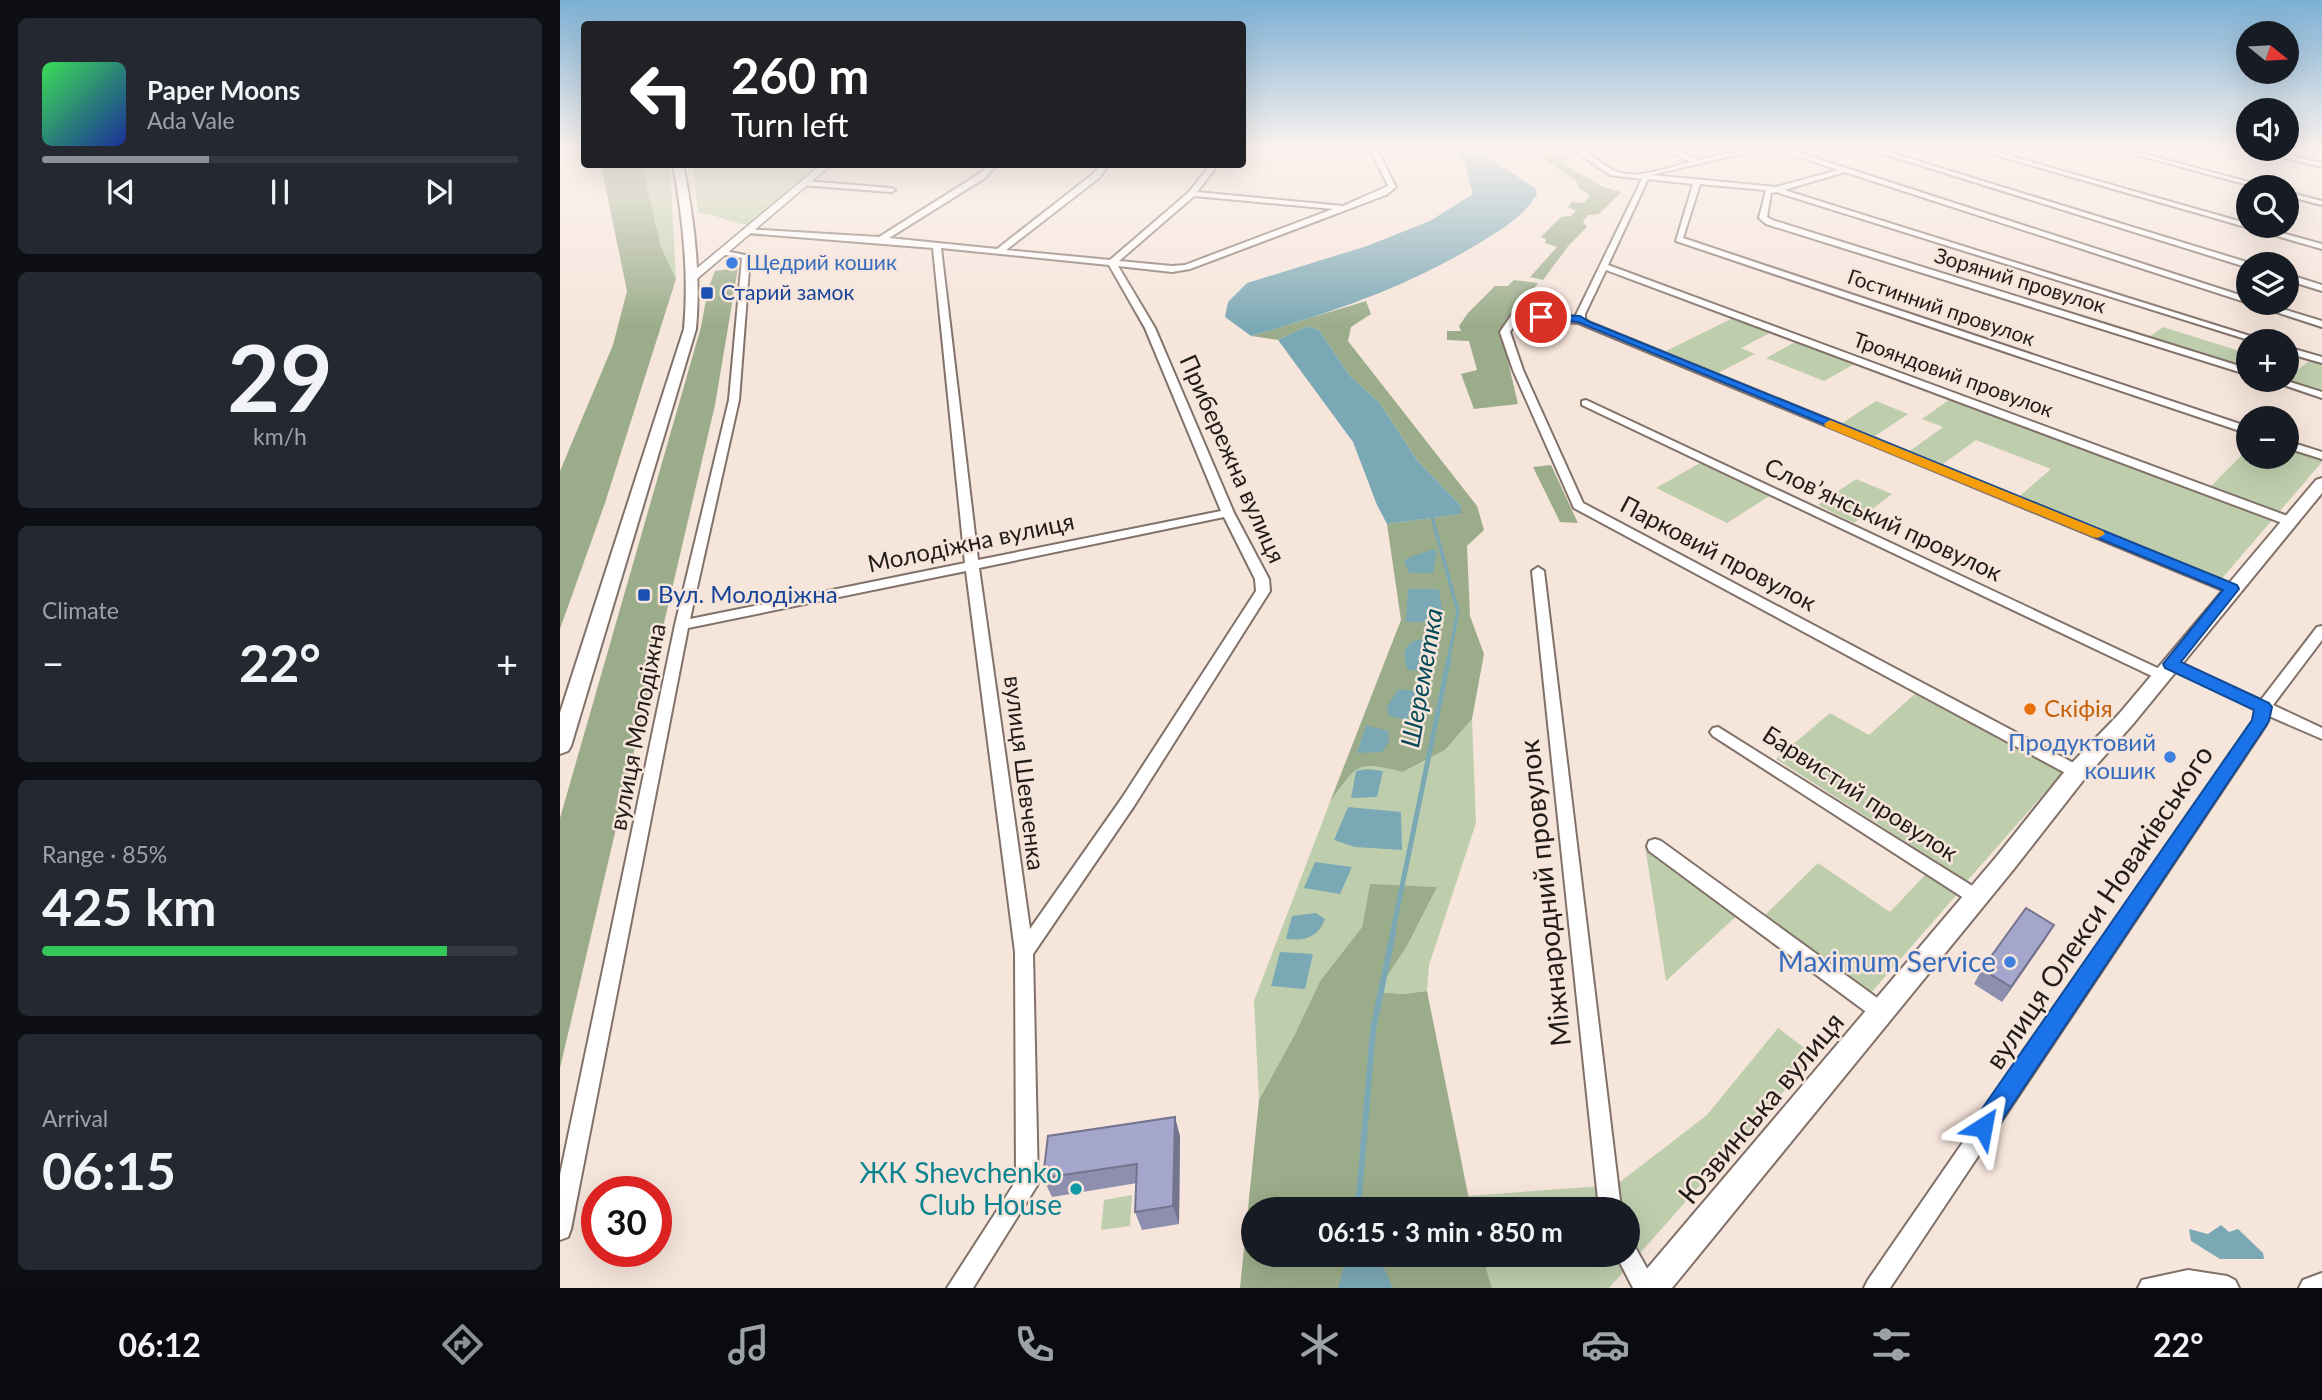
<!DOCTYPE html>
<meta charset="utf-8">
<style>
body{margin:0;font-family:Lato,sans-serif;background:#242831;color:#f1f3f6;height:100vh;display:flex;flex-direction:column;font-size:26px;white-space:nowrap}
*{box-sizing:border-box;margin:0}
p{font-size:23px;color:#9ea1a6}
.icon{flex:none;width:38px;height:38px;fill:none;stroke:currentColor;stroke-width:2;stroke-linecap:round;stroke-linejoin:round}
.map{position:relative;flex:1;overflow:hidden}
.panel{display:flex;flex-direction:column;gap:18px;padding:18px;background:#0d0f14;width:560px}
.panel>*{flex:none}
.banner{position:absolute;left:21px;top:21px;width:665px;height:147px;border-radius:7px;box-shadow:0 7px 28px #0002;background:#202124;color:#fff;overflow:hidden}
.needle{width:46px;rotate:108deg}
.buttons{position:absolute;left:1676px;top:21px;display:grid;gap:14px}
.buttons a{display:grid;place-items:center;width:63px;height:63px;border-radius:50%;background:#171b24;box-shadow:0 7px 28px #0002;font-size:35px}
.speed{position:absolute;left:21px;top:1176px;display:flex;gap:14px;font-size:35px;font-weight:700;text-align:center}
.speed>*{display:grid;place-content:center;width:91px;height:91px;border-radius:50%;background:#171b24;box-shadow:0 7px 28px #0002;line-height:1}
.speed .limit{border:10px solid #d22;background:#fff;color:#111}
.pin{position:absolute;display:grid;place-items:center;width:60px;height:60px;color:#fff;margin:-30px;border:4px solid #fff;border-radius:50%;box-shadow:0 2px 7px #0007}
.me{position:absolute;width:77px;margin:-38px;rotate:34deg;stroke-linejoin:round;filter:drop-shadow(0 0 5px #0008)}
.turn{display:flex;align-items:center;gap:24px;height:147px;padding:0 35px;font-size:32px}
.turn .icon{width:91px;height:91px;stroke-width:2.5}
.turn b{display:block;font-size:49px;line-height:60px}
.big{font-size:52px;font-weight:700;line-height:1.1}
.panel .widget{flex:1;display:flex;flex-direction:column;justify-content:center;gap:10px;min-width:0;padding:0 24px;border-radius:10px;background:#242831}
.panel .dial{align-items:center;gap:0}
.dial b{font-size:91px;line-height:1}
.song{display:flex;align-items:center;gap:21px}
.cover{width:84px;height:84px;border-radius:10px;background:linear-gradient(135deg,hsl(130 70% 55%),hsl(230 70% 35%))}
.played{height:7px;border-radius:4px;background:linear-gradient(90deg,#8c9099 35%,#363941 35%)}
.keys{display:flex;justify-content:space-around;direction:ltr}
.heat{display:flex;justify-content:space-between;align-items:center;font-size:38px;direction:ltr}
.charge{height:10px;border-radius:5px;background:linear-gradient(90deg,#34c759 85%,#363941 0)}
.trip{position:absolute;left:681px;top:1197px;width:399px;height:70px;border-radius:35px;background:#171b24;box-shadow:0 7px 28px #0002;font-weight:700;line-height:70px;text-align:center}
.dock{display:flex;height:112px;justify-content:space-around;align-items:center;background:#090b0e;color:#9ea1a6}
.dock .icon{width:49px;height:49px}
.dock .active{color:#8c9099}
.dock b{font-size:32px;color:#f1f3f6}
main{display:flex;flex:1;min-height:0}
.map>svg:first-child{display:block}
</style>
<main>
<section class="panel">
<div class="widget">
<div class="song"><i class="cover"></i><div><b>Paper Moons</b><p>Ada Vale</p></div></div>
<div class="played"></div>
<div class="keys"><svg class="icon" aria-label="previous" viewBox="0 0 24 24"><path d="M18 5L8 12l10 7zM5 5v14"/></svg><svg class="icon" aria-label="pause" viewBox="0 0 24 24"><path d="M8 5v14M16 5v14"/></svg><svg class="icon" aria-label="next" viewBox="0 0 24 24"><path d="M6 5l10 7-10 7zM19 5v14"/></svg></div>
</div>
<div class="widget dial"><b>29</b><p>km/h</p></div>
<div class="widget"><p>Climate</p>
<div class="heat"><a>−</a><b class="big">22°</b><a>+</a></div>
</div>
<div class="widget"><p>Range · 85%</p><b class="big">425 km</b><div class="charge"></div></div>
<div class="widget"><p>Arrival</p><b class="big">06:15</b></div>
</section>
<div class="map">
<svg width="1762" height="1288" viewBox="0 0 1762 1288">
<rect width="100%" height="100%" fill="#f6e5db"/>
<!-- green -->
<path fill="#becead" d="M82 165 110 166 116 279 101 247Z
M133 165H268L195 225C174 226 159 214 138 213Z
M1175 317 1214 331 1181 348 1195 354 1158 373 1106 351Z
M1603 327 1689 354V372L1585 340Z
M1239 340 1298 362 1264 381 1206 358Z
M1753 358 1762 360V395L1713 380H1727V366L1739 369Z
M1393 397 1647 490 1689 448V457H1727V444L1762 456V462L1658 583 1455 500 1491 469 1416 440 1383 464 1350 451 1383 427 1362 419Z
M1316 401 1348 414 1315 436 1282 423Z
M1142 462 1211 495 1167 523 1096 488Z
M1296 479 1332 494 1294 523 1258 505Z
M1357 692 1504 771 1407 881 1216 759 1270 713 1309 735Z
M912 719 916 823 869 965 867 991 843 994 817 992 847 946 877 887 810 885 802 927 760 981 735 1034 699 1100 694 1001 770 802 794 769 811 764 844 772 885 750Z
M1085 846H1095L1183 910 1106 981Z
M1258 863 1330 912 1366 874 1398 893 1310 994 1203 917Z
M1218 1028 1255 1056 1049 1288H932L922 1255H1068V1209H911L907 1196 1056 1185 1147 1115Z
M572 1195 570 1226 541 1230 544 1200Z"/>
<!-- forest -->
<path fill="#9bac8a" d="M971 148H990L1008 159 1003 163 1043 187 1061 192 1039 214 1028 215 1023 222 1027 227 1009 245 983 280 970 277 997 247 985 243 986 239 981 237 1001 217 1011 216 1016 211 1008 207 1012 202 1024 203 1030 195 1019 188 1017 182 977 154 979 151Z
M41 165H82L101 247 116 279 45 503 0 629V471L53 345 67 291Z
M178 268 155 405 0 1068V818L141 327 148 289 155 271Z
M954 280 978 283 951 319 942 336 958 404 914 409 901 374 917 370 909 341 887 340V331H901L899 326 908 313 935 286H948Z
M806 301 811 314 791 327 788 341 917 506 924 530 907 546 910 616 924 654 912 719 885 750 843 772C795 760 798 764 770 802L841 620 827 524 900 514 901 506 857 460 819 402 790 376 759 330 747 326 718 340 691 336Z
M991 465 1018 523 1000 522 973 467Z
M810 884 877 887 847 946 817 992 843 994 867 991 911 1209H693V1255H922L932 1288H680L699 1100 735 1034 760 981 802 927Z"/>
<!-- water -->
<path fill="#7ba8b5" d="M906 151 921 153 975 188 977 194C963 218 939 231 916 245 845 288 770 313 691 336L665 317 668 302 687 283 807 246 870 221 913 194 904 161 895 153Z
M747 326 759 330 790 376 819 402 857 460 901 506V514L827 524 817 505 793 442 718 340Z
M873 549 877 551 873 573H849L844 561C852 554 863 554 873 549Z
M848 589H879L883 614 873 622H846Z
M872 637 864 652 865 671 848 670C839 645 849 641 872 637Z
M839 689 863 692 847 720 829 716 827 706Z
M806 725 828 731 829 742 822 752 797 753Z
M807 769 823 771 817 797 791 798 796 771Z
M788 807 841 812 842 850 795 847 774 840Z
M755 862 792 867 780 894 744 888Z
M756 913 765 919C758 937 746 941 726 939L732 916Z
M720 952 753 954 745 989 711 986Z
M1661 1225 1669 1232 1678 1229 1703 1253 1704 1259H1660L1631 1241 1629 1229 1648 1234Z
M787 1255H818L833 1288H778Z"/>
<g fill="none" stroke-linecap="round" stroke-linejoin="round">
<!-- stream-far2 -->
<path stroke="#7ba8b5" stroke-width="3.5" d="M871 513 898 612 888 660"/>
<!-- stream-far1 -->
<path stroke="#7ba8b5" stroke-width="5" d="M832 935 889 658"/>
<!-- stream -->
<path stroke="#7ba8b5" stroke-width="6" d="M798 1209 813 1030 833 933"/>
<defs>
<path id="minor" d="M810 148H816L836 187 826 195 630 269 612 272 558 266 595 328 674 513 709 579 710 591 574 806 473 954 478 1184 413 1288H387L456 1181 455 952 406 571 128 628 11 1229 8 1237 0 1240V1175L115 625 169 400 182 258 160 254V250L190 256 179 400 130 619 405 563 373 248 187 233 183 231 184 229 319 237 419 174 430 164H438L425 178 329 238 437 249 533 174 542 164H549L539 178 446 250 550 260 629 192 651 164H658L637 192 783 206 828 186ZM634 196 773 209 625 265 612 266 559 261ZM381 248 549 265 585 328 661 511 418 560ZM664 517 695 579 696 591 562 798 470 929 419 568Z
M1011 148C1028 148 1039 164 1055 171 1077 181 1108 167 1131 162L1101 148H1110L1138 160 1193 148H1205L1091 175 1216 187 1278 170 1214 148H1224L1689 298V303H1703L1762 321V327L1285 172 1224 190 1706 341H1692L1216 192 1211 193 1207 217 1212 220 1689 369V375L1206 224 1199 218 1206 190 1140 184 1123 238 1689 427V434L1116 241 1133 184 1088 179 1048 265 1733 518 1735 521 1733 524H1725L1046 270 1025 314V319L1029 322 1677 586 1679 589 1677 592H1667L1018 323 959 318 950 332 963 370 1023 503 1523 768 1525 772 1523 776H1511L1014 508 953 370 940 332 953 313 956 312 1015 317 1082 179 1050 175Z
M1305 148H1315L1693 264 1686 267Z
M1411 148H1422L1689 224V226H1696L1762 244V249Z
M1551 148H1562L1707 187H1696Z
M1690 149H1701L1762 163V167Z
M245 181 331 188 335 190 331 192 242 185Z
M1727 192 1762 201V205L1727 196Z
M1727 274 1762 285V291L1727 280Z
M1727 347 1762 357V363L1727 353Z
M1709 380H1724L1762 392V398Z
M1026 400 1606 672 1608 675 1601 680 1596 678 1022 405V401Z
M1727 441 1762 452V459L1727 448Z
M978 567 984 571 1061 1209H1039L972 571Z
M1762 626V640L1713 705 1762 728V739L1709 716 1706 725 1330 1288H1304L1308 1280 1694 720 1695 709 1606 667 1604 664 1606 661H1616L1701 700 1757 627Z
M1158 727 1422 892 1425 897 1422 902 1416 904 1410 902 1153 736 1150 732 1153 728Z
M1095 839 1101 841 1327 1005 1330 1011 1327 1017 1320 1020 1313 1017 1089 851 1087 846 1089 841Z
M1068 1244 1075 1247 1098 1288H1073L1056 1255H1068Z
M1628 1270 1667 1276 1675 1280 1679 1288H1578L1582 1280Z
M1762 1273V1288H1739L1743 1280Z"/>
<path id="tertiary" d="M262 164H272L138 278H130V274Z"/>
<path id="secondary" d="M113 164H123C134 219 141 273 136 329L11 746 8 751 0 754V713L124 329C129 273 123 220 113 164Z
M1762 478V493L1573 724 1525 778 1453 870 1112 1288H1075L1080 1277 1437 856 1509 766 1559 714 1756 480Z"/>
</defs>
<!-- minor casing -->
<use href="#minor" stroke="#817168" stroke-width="4"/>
<!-- tertiary casing -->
<use href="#tertiary" stroke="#817168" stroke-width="3"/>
<!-- secondary casing -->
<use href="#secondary" stroke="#817168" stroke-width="4"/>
<!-- minor -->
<use href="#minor" fill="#fff" fill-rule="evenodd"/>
<!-- tertiary -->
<use href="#tertiary" fill="#fff" fill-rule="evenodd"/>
<!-- secondary -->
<use href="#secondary" fill="#fff" fill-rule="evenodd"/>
</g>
<!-- wall -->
<path fill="#8e8faf" d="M1494 925 1485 940 1442 1002 1414 984 1422 969Z
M620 1136 619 1224 582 1230 575 1212 577 1183 492 1197 483 1178Z"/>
<!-- shaded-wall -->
<path fill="#74748e" d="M1494 925 1485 940 1442 1002 1451 987Z
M615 1117 620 1136 619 1224 613 1206Z"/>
<!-- building -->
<path fill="#a5a6cb" stroke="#74748e" stroke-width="2" d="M1466 908 1494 925 1451 987 1422 969Z
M615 1117 613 1206 575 1212 577 1164 483 1178 488 1136Z"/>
<!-- sky -->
<linearGradient id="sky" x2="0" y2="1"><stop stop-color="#7cafd4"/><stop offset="0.45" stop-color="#fbf3ef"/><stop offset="1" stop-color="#fbf3ef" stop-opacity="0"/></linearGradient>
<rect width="1762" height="328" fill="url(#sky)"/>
<!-- route -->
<path fill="#1a73e8" stroke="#114b97" stroke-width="2" d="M981 314 1020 316 1030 322 1677 585 1679 589 1621 662 1709 703 1712 707 1709 721 1432 1135 1423 1138 1415 1135 1411 1127 1415 1119 1692 720 1694 710 1605 668 1603 664 1663 590 1018 322 977 319 976 317Z"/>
<!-- slow -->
<path fill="#f59e0b" d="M1270 420 1543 531 1545 534 1538 538 1533 537 1266 427 1264 424Z"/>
<!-- markers -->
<g fill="#3f7fe0" stroke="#f6e5db" stroke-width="2.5">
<circle cx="172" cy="263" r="7"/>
<circle cx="1610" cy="757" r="7"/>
<circle cx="1450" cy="962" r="7"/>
</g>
<g fill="#1a4fb4" stroke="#f6e5db" stroke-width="2.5">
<rect x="140" y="286" width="14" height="14" rx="3.5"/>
<rect x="77" y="588" width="14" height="14" rx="3.5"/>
</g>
<circle fill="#e8710a" stroke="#f6e5db" stroke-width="2.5" cx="1470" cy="709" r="7"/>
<circle fill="#0f9aa8" stroke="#f6e5db" stroke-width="2.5" cx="516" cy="1189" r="7"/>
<g text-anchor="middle" stroke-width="5" stroke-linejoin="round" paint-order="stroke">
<!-- far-shop labels -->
<g font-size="21" fill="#366cbe" stroke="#f6e5db" text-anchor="start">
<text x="186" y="270">Щедрий кошик</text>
</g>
<!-- far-street labels -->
<g font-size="21" fill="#221c18" stroke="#f6e5db">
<text transform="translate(1460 281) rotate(17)" y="7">Зоряний провулок</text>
<text transform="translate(1381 308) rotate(19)" y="7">Гостинний провулок</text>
<text transform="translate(1393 375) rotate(20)" y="7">Трояндовий провулок</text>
</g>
<!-- far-transit labels -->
<g font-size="21" fill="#164399" stroke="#f6e5db" text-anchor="start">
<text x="161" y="300">Старий замок</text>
</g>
<!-- street labels -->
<g font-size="24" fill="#221c18" stroke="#f6e5db">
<text transform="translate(672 459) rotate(66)" y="8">Прибережна вулиця</text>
<text transform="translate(1323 520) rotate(25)" y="8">Словʼянський провулок</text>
<text transform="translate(411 543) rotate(-12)" y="8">Молодіжна вулиця</text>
<text transform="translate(1158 554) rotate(28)" y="8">Парковий провулок</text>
<text transform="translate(78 727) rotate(-79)" y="8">вулиця Молодіжна</text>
<text transform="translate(464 773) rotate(83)" y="8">вулиця Шевченка</text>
<text transform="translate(1300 794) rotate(33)" y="8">Барвистий провулок</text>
</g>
<!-- transit labels -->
<g font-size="24" fill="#164399" stroke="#f6e5db" text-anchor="start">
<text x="98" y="603">Вул. Молодіжна</text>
</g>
<!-- food labels -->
<g font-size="24" fill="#c56008" stroke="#f6e5db" text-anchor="start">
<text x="1484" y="717">Скіфія</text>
</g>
<!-- shop labels -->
<g font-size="24" fill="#366cbe" stroke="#f6e5db" text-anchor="end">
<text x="1596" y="751">Продуктовий<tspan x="1596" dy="28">кошик</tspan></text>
</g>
<!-- water labels -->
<g font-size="26" font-style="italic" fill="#034958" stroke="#f6e5db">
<text transform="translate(862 678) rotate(-80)" y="9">Шереметка</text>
</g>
<!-- near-street labels -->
<g font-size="28" fill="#221c18" stroke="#f6e5db">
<text transform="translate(985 893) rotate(-96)" y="10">Міжнародний провулок</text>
<text transform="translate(1539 907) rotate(-56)" y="10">вулиця Олекси Новаківського</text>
<text transform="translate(1201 1108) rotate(-50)" y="10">Юзвинська вулиця</text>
</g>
<!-- near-shop labels -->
<g font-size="28" fill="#366cbe" stroke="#f6e5db" text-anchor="end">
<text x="1436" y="972">Maximum Service</text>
</g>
<!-- near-culture labels -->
<g font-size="28" fill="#0d838f" stroke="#f6e5db" text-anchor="end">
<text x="502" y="1183">ЖК Shevchenko<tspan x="502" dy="32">Club House</tspan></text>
</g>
</g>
</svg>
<div class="buttons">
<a><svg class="needle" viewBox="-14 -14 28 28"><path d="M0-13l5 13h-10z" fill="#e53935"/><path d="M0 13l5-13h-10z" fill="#9ea1a6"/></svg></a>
<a><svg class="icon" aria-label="sound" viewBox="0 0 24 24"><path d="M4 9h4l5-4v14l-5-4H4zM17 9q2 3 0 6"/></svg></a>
<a><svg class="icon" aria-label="search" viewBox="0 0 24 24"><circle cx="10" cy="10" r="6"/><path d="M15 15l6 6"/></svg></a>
<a><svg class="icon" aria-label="layers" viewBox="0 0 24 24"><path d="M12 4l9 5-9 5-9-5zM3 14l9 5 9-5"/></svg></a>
<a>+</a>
<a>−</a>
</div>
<div class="speed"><div class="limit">30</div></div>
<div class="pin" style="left:981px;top:317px;background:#d93025"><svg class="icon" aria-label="arrive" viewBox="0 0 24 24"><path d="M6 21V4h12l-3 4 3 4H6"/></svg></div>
<svg class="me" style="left:1423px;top:1127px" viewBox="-20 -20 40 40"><path d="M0-17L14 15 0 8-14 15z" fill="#1a73e8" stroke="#fff" stroke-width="4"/></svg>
<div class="trip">06:15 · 3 min · 850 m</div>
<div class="banner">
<div class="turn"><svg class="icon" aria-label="left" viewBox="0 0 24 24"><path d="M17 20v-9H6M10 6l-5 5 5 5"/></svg><div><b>260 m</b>Turn left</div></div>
</div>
</div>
</main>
<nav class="dock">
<b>06:12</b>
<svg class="icon active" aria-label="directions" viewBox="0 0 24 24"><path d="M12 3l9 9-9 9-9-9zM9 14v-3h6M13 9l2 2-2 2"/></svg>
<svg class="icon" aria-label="music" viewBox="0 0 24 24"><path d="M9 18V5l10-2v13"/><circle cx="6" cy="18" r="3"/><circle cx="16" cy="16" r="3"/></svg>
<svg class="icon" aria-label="phone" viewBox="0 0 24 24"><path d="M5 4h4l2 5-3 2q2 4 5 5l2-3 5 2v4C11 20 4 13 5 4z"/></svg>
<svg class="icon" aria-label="climate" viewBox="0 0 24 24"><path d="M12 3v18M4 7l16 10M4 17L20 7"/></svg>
<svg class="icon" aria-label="car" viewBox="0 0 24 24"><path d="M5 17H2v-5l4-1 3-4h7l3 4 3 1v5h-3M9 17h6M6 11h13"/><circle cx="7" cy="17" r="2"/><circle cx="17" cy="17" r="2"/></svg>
<svg class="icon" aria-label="filters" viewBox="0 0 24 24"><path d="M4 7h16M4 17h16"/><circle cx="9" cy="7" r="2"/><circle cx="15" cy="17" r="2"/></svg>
<b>22°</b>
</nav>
